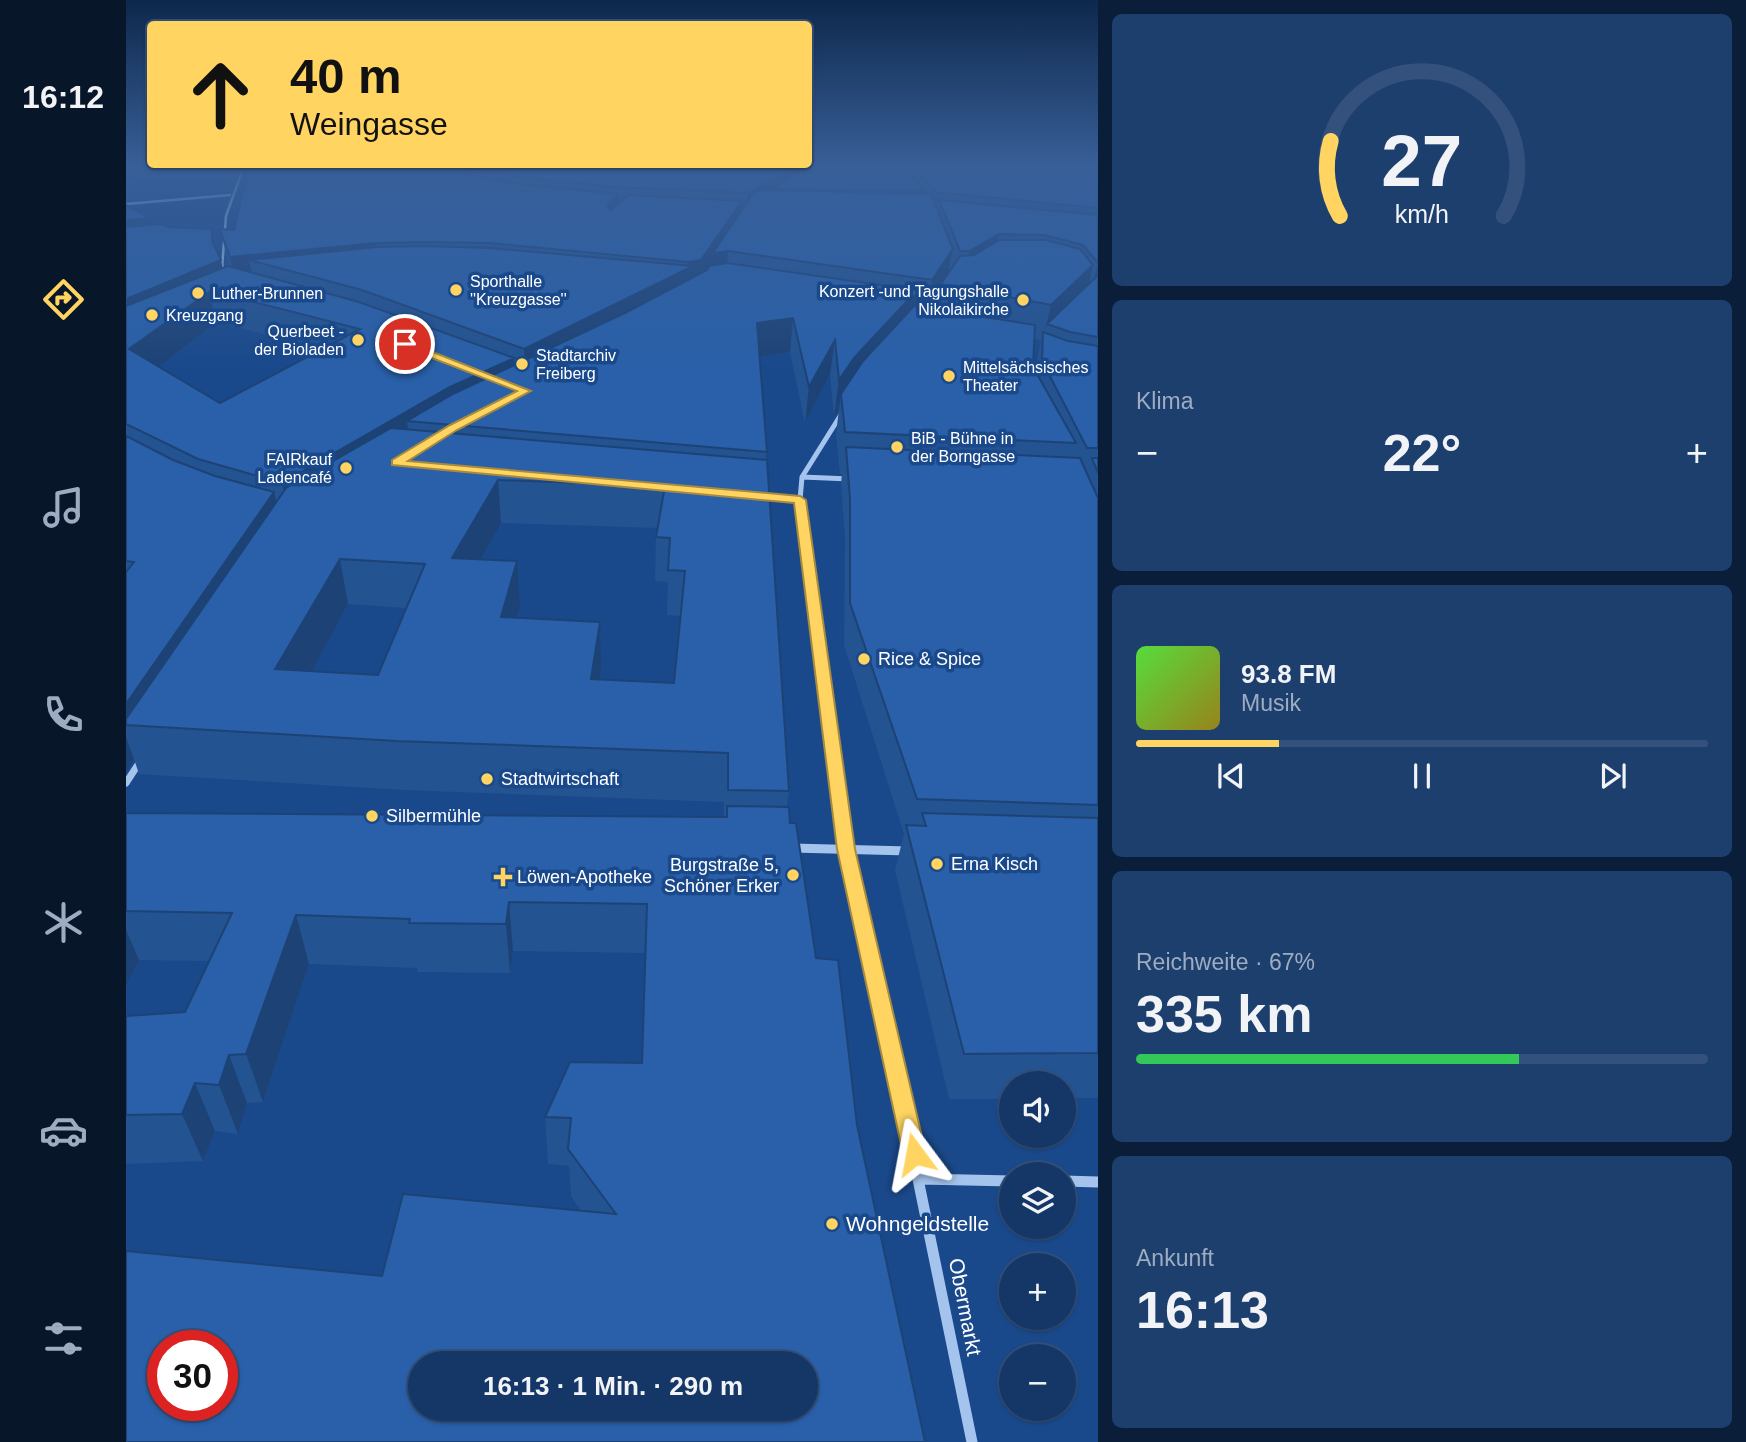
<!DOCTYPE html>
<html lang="de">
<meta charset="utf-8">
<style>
body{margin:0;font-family:Arial,sans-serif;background:#1d3f6e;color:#f1f3f6;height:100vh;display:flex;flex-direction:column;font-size:26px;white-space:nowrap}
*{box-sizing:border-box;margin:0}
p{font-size:23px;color:#9dacc0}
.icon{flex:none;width:38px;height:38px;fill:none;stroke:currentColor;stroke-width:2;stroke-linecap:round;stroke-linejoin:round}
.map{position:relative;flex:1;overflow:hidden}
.panel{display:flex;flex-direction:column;gap:14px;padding:14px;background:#0b1e39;width:648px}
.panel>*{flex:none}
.guide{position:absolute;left:21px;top:21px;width:665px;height:147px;border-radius:7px;box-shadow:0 2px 5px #0004,0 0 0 2px #33517c;background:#ffd461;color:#111;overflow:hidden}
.tools{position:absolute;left:873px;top:1071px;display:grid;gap:14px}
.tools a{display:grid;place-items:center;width:77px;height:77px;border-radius:50%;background:#143768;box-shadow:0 2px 5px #0004,0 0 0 2px #33517c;font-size:35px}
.speed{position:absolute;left:21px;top:1330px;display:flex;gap:14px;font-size:35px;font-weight:700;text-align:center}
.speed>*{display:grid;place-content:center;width:91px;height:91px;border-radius:50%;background:#143768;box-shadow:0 2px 5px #0004,0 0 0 2px #33517c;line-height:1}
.speed .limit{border:10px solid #d22;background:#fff;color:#111}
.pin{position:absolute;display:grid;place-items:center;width:60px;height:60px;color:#fff;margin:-30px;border:4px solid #fff;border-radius:50%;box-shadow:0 2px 7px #0007}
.me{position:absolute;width:77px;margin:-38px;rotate:347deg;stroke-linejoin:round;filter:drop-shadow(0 0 5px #0008)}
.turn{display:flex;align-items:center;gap:24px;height:147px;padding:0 28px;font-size:32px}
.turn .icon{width:91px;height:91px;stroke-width:2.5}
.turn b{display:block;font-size:49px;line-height:60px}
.big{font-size:52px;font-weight:800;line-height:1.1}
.panel .widget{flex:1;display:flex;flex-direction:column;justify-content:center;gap:10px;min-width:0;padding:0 24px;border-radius:10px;background:#1d3f6e}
.panel .dial{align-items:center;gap:0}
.dial svg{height:182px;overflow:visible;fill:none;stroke:#33517c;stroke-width:7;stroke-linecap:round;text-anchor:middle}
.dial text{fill:#f1f3f6;stroke:none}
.song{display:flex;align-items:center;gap:21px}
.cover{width:84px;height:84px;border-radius:10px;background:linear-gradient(135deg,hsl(110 70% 55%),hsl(50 70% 35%))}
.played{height:7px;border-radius:4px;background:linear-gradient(90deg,#ffd461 25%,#33517c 25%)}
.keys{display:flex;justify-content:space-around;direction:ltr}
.heat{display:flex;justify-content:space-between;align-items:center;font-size:38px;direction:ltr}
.charge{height:10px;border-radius:5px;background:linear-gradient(90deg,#34c759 67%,#33517c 0)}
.trip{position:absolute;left:282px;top:1351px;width:410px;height:70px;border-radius:35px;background:#143768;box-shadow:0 2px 5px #0004,0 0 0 2px #33517c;font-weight:800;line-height:70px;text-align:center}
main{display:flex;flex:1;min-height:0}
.menu{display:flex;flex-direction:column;width:126px;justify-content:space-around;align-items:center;background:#08162a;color:#9dacc0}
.menu .icon{width:49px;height:49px}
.menu .active{color:#ffd461}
.menu b{font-size:32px;color:#f1f3f6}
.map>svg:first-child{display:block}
</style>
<main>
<nav class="menu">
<b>16:12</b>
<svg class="icon active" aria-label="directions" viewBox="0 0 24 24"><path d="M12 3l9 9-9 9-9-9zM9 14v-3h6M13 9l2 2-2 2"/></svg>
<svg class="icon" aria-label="music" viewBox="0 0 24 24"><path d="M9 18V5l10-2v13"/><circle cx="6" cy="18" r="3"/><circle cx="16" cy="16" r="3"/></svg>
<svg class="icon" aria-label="phone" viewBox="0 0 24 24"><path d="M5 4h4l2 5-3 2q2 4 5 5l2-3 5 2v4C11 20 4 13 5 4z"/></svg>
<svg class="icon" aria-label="climate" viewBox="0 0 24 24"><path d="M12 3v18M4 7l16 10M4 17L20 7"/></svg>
<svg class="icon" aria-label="car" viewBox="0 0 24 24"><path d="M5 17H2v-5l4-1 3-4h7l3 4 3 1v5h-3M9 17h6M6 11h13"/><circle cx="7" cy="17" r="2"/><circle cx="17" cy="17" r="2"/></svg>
<svg class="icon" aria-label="filters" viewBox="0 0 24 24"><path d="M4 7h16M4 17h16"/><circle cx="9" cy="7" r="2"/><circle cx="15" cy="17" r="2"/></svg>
</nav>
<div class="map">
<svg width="973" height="1442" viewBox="0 0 973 1442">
<rect width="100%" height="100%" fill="#1a498b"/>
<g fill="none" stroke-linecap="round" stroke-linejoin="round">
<!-- street-far5 -->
<path stroke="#a5c4ed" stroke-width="2.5" d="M0 204 104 195
M96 268 100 216 118 166"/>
<!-- street-far4 -->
<path stroke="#a5c4ed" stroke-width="3.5" d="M96 266V269"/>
<!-- street-far3 -->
<path stroke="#a5c4ed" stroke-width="5" d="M676 477 724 479
M637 496 674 500
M683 569 674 500 676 477 716 413"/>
<!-- street-far2 -->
<path stroke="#a5c4ed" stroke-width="7" d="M683 567 712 789
M0 783 15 760"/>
<!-- street-far1 -->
<path stroke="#a5c4ed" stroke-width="9" d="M712 787 720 849 770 1074
M666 848 783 851"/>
<!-- street -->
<path stroke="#a5c4ed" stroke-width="11" d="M770 1072 846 1442
M794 1179 886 1181
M938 1181 973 1182"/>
</g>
<!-- wall -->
<path fill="#235391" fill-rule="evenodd" d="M0 166H114L109 181 0 183Z
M114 166H681V169L685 166H972V1098H938V1083H886V1099H823L769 870 778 834 718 645 719 538 715 484 716 474H714L710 434 713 409 708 417 704 374 679 423 664 352 633 356 663 791 661 806 690 958 731 1125 799 1442 256 1276 455 1211 445 1196 443 1166 422 1164 419 1117 516 1063 520 953 387 951 384 973 292 972 291 968 183 964 137 1102 121 1103 112 1134 89 1131 77 1161 0 1164V1016L59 1012 83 961 13 960 0 985V813L598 817V802L278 790 13 774 8 759 0 772V205L24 218 25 225 42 227 86 229 91 251 97 268 103 266 94 229 108 230 119 180H117ZM813 295 811 309 805 308 807 304ZM90 322 126 331 195 350 94 403 33 366ZM909 339 915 340 909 369 907 367ZM375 523 531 528 530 537 529 581 542 582 541 615 555 616 548 683 473 679 475 668 391 618 394 606 355 560ZM222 604 280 608 252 675 185 671Z"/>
<!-- shaded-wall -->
<path fill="#1d4376" d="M106 166H114L109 181Z
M114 166H126L129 180H117Z
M671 166H681L680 179 646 189 644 205 620 219 622 193Z
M492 194V220L481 205Z
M616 201 614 227 602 251 600 285 400 386 398 349 562 269V262Z
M24 218 30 244 0 247V220Z
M86 229 92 256 95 260 101 289 83 292 90 322 13 382 0 333V299L86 241Z
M873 234 867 262 838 280 843 251Z
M251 243 255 271 123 260 128 284 110 286 104 257Z
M827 249 820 283 815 284 813 295 800 316 806 280Z
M972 263V281L965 292Z
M967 265 959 298 921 324 917 340 925 305Z
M796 291 790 324 715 394 713 409 708 417 713 380 728 358 782 300Z
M667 318 664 352 628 357 631 323Z
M709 340 704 374 679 423 683 387Z
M388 358 390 392 281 421 284 448 164 521 156 483 322 388Z
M372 480 375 523 331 603 326 558Z
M148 492 157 530 0 725V704Z
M214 559 222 604 161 717 149 669Z
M391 561 394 606 378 664 375 617Z
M474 622 475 668 466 727 465 679Z
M0 737 8 759 0 772Z
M383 902 387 951 384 973 380 924Z
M170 915 183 964 137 1102 120 1054Z
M0 930 13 960 0 985Z
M103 1055 121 1103 112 1134 93 1085Z
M69 1083 89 1131 77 1161 56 1114Z"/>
<!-- building -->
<path fill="#2960a9" stroke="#1d4376" stroke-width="2" fill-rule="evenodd" d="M123 166H308L338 174 386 183 492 194 481 205 485 210 502 195 616 201 575 260 562 262 364 243 298 242 251 243 104 257 94 229 108 230Z
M344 166H671L622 193 487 187 387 176Z
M685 166H777L799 192 646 189 683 168Z
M787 166H972V208L809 192Z
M635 190 805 194 827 249 806 280 602 251 587 253 626 195Z
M813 200 972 215V263L957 245 918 235 873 234 843 251H834Z
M0 205 24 218 0 220Z
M36 224 42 227 86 229V241L95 260 0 299V227Z
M873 240H920L954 249 967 265 925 305 815 284 834 256 848 255Z
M298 246 364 248 567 266 398 349 236 290 123 260 251 247Z
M601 263 796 291 782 300 728 358 713 380 709 340 683 387 667 318 631 323 641 452 281 421 327 394 501 312 581 270 583 266Z
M102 266 233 302 388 358 322 388 156 483 72 459 0 424V306ZM83 292 120 300 234 329 94 403 3 349Z
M972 275V337L944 332 921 324Z
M788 306 909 325 907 367 950 443 719 432 715 394 737 361Z
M917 332 942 341 972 346V448H961L916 361Z
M265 428 641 460 663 791 602 790V753L270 741 0 725V719L160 488ZM372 480 539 486 530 537 544 538 542 570 559 571 548 683 465 679 474 622 375 617 391 561 326 558ZM214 559 299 564 252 675 149 669Z
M0 436 47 460 89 476 148 492 0 704V572L8 562 0 561Z
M720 447 954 458 972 498V805L791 799 724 603V499Z
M966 458H972V473Z
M601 806 663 807 664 823H670L690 958 712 960 731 1125 799 1442H0V1251L256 1276 277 1194 490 1214 442 1149 445 1118 419 1117 444 1062 516 1063 521 904 383 902 380 924 283 923 284 919 170 915 120 1054 103 1055 93 1085 69 1083 56 1114 0 1115V1016L59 1012 106 913 0 911V813L601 817ZM37 1346H96V1405H37ZM294 1363H679V1409H294Z
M796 813 972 818V1053L838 1054 780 825 800 826Z"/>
<!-- sky -->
<linearGradient id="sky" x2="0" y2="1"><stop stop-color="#0e284c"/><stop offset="0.45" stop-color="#385f98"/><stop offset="1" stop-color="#385f98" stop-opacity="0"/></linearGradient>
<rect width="973" height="368" fill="url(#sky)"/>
<!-- route -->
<path fill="#ffd461" stroke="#a68a3f" stroke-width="2" d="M279 341 405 391 331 430 282 461 674 496 680 500 729 849 800 1154 797 1162 789 1165 780 1162 777 1154 711 849 668 503 266 465V460L324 425 391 391 275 346Z"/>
<!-- markers -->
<g fill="#ffd461" stroke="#1a498b" stroke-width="2.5">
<circle cx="330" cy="290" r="7"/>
<circle cx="72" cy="293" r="7"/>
<circle cx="897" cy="300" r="7"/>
<circle cx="26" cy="315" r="7"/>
<circle cx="232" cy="340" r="7"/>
<circle cx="396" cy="364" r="7"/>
<circle cx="823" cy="376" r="7"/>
<circle cx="771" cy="447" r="7"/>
<circle cx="220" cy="468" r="7"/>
<circle cx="738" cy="659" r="7"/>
<circle cx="361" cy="779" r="7"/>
<circle cx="246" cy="816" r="7"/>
<circle cx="811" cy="864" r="7"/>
<circle cx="667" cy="875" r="7"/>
<path d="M373.5 866.5h7v7h7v7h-7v7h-7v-7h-7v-7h7z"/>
<circle cx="706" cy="1224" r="7"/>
</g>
<g text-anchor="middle" stroke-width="7" stroke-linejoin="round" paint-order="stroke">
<!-- far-poi labels -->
<g font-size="16" fill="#fff" stroke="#1a498b" text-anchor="start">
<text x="344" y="287">Sporthalle<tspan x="344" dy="18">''Kreuzgasse''</tspan></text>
<text x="883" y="297" text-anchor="end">Konzert -und Tagungshalle<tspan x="883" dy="18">Nikolaikirche</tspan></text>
<text x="86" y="299">Luther-Brunnen</text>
<text x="40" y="321">Kreuzgang</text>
<text x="218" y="337" text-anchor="end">Querbeet -<tspan x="218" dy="18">der Bioladen</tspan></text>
<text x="410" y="361">Stadtarchiv<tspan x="410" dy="18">Freiberg</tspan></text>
<text x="837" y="373">Mittelsächsisches<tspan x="837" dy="18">Theater</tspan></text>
<text x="785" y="444">BiB - Bühne in<tspan x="785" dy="18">der Borngasse</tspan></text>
<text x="206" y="465" text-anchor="end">FAIRkauf<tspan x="206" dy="18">Ladencafé</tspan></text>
</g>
<!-- poi labels -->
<g font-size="18" fill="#fff" stroke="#1a498b" text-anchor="start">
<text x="752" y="665">Rice &amp; Spice</text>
<text x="375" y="785">Stadtwirtschaft</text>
<text x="260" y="822">Silbermühle</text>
<text x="825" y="870">Erna Kisch</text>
<text x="653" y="871" text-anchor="end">Burgstraße 5,<tspan x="653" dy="21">Schöner Erker</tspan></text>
<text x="391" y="883">Löwen-Apotheke</text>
</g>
<!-- near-poi labels -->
<g font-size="21" fill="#fff" stroke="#1a498b" text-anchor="start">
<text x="720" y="1231">Wohngeldstelle</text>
</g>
<!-- near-street labels -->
<g font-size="21" fill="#fff" stroke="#1a498b">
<text transform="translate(839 1307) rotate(79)" y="7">Obermarkt</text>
</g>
</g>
</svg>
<div class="tools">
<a><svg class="icon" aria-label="sound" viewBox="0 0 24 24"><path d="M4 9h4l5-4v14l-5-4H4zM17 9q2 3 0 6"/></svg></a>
<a><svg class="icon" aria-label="layers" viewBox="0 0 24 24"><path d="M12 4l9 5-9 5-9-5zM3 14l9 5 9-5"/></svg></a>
<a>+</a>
<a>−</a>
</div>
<div class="speed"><div class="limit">30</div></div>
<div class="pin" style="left:279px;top:344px;background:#d93025"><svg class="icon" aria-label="arrive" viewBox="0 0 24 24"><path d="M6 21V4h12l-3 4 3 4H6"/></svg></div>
<svg class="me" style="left:789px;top:1154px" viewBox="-20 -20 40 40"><path d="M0-17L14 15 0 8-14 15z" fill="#ffd461" stroke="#fff" stroke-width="4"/></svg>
<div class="trip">16:13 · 1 Min. · 290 m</div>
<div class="guide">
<div class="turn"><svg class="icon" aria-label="ahead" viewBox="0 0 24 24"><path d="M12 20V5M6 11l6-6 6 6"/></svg><div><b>40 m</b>Weingasse</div></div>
</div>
</div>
<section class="panel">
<div class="widget dial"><svg viewBox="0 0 100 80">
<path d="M14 69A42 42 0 1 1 86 69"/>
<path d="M14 69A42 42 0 0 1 10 36" stroke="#ffd461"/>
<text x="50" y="56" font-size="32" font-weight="700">27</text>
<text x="50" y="72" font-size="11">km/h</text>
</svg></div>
<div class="widget"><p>Klima</p>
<div class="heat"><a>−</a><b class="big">22°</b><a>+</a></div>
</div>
<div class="widget">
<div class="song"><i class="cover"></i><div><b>93.8 FM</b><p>Musik</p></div></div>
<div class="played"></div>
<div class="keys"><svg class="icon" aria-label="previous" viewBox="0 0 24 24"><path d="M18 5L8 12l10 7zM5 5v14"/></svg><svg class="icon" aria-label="pause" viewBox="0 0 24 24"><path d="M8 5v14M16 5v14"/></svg><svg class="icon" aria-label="next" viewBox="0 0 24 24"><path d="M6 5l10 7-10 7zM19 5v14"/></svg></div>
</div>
<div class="widget"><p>Reichweite · 67%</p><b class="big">335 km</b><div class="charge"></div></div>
<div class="widget"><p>Ankunft</p><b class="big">16:13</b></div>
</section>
</main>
